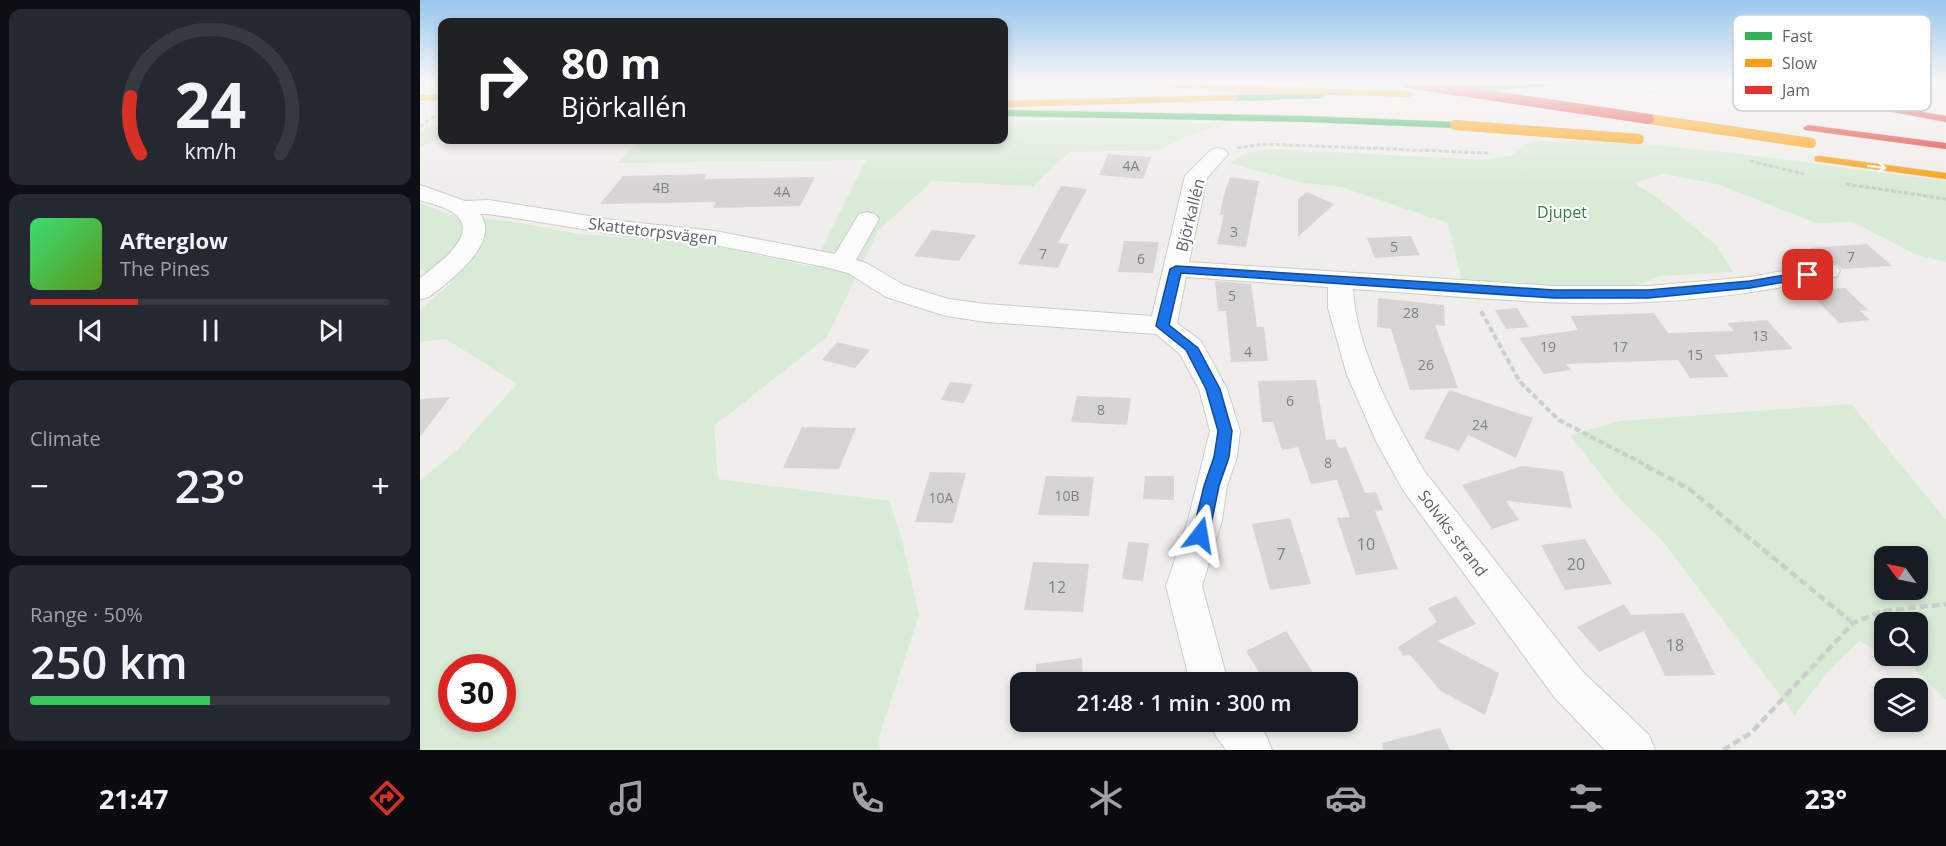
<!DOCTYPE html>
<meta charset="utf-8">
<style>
body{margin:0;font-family:"Open Sans",sans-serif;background:#242831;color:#f1f3f6;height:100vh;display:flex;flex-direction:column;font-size:22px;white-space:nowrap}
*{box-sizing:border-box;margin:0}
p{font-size:20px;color:#9ea1a6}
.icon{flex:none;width:33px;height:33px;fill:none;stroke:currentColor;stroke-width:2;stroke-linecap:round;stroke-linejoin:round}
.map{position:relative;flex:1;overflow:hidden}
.drawer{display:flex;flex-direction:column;gap:9px;padding:9px;background:#0d0f14;width:420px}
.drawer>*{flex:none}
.banner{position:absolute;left:18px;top:18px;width:570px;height:126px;border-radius:12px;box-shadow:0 3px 9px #0003;background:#202124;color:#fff;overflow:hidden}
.needle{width:39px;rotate:303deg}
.fabs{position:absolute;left:1454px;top:546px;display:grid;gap:12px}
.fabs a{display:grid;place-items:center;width:54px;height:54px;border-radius:12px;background:#171b24;box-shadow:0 3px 9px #0003;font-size:30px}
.speed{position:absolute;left:18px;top:654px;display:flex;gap:12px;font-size:30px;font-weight:700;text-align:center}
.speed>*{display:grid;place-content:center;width:78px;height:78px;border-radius:50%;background:#171b24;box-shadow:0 3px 9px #0003;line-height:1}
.speed .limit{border:9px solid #d22;background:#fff;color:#111}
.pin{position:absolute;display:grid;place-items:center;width:51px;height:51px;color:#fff;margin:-26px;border-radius:12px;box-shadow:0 3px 9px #0006}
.me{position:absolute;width:66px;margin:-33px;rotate:14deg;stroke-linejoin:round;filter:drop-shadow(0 0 4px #0008)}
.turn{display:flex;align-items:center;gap:21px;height:126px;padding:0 24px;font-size:27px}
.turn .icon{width:78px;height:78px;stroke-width:2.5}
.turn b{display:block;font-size:42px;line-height:51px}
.big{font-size:45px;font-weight:600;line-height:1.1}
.drawer .widget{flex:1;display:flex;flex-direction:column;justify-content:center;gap:9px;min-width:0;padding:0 21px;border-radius:12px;background:#242831}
.drawer .dial{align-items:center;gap:0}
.dial svg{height:156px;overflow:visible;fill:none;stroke:#363941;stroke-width:7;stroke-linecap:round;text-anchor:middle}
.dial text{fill:#f1f3f6;stroke:none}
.song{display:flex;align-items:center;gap:18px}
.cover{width:72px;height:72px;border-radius:9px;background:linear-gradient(135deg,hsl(140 70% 55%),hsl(90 70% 35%))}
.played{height:6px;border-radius:3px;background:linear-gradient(90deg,#d93025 30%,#363941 30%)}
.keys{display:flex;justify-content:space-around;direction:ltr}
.heat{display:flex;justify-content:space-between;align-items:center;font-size:33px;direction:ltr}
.charge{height:9px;border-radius:4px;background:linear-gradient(90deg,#34c759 50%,#363941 0)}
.trip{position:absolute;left:590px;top:672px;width:348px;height:60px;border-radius:12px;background:#171b24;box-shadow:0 3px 9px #0003;font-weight:600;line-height:60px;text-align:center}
.tabs{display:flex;height:96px;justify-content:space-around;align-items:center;background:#090b0e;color:#9ea1a6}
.tabs .icon{width:42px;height:42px}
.tabs .current{color:#d93025}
.tabs b{font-size:27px;color:#f1f3f6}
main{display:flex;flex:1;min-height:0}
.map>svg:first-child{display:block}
</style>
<main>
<section class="drawer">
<div class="widget dial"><svg viewBox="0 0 100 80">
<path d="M14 69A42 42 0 1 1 86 69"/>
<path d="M14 69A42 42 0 0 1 9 40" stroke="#d93025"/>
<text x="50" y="56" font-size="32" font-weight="700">24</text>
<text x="50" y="72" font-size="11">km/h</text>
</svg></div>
<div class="widget">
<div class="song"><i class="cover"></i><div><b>Afterglow</b><p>The Pines</p></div></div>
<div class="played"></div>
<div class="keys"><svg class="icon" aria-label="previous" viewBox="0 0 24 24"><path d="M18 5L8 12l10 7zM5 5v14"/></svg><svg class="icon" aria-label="pause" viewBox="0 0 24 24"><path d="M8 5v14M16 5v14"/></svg><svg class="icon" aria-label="next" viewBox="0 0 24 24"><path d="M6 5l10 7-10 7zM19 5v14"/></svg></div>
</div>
<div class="widget"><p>Climate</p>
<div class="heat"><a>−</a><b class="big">23°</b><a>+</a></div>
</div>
<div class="widget"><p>Range · 50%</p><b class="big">250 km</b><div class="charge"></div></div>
</section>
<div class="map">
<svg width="1526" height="750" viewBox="0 0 1526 750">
<rect width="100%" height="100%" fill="#efeeea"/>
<!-- green -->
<path fill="#d8ebd6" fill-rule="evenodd" d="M808 123 765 137 738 150 650 152 613 186 512 181 458 231 407 337 294 426 298 479 469 501 482 540 499 615 458 740 460 750H0V481L39 448 97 384 26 339 0 342V310L31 283 0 269V203L30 215 95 222 158 234 286 244 393 267 446 160 197 163 221 140H584V124ZM32 668H82V718H32Z
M22 124V138L0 147V130Z
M1112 141H1192L1314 153 1526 181V262L1495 254 1433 222 1396 223 1297 184 1244 174 1215 183 1246 204 1296 245 1313 272 1240 276 1214 286 1129 287 1042 282 1028 223 921 187 883 183 809 163 828 152 853 149 1064 160 1092 155Z
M1431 404 1526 520V700L1493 668 1468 656H1497V622H1464V654L1439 641 1409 670 1375 715 1241 539 1201 500 1150 435 1201 421ZM1464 556H1497V590H1464Z"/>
<!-- building -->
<path fill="#d6d5d3" d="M688 154 731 157 723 179 679 175Z
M287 174 284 179 395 177 380 206 293 208 296 202 180 204 203 176Z
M810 177 839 181 826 247 797 244 804 215 800 214 803 198Z
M641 186 667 189 638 243 649 244 638 268 598 264Z
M887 192 914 204 878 237V199Z
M512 230 556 235 539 261 494 256Z
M991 236 1000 255 955 258 947 238Z
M704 241 739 242 733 273 698 272Z
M1447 244 1472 266 1422 269 1418 264 1404 261 1390 248Z
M795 281 831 284 837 327H844L848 361 811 362 806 311H798Z
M1425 288 1448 310 1440 311 1450 320 1419 323 1387 290Z
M958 298 1024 305 1025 326 1015 325 1038 388 990 390 971 329 957 327Z
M1097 308 1109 327 1086 329 1075 310Z
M1234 313 1248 333 1314 331 1307 323 1347 320 1373 349 1294 355 1309 377 1270 378 1258 360 1146 364 1151 370 1124 374 1099 338 1158 330 1150 316Z
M417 342 450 350 435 368 402 360Z
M896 380 906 440 915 439 919 448 926 447 945 493 956 492 963 510 955 511 978 569 936 575 917 518 930 517 917 480 891 484 878 447 862 450 853 422H842L838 381Z
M530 382 553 384 544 403 521 400Z
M1029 390 1113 418 1096 458 1048 435 1039 451 1004 438Z
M657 396 711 398 707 425 651 422Z
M30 397 0 437V399Z
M382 427 436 428 419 469 363 468Z
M1102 466 1143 471 1152 508 1086 501 1099 520 1072 529 1042 485Z
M510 472 546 473 533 523 495 522Z
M626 476 674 477 669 516 618 515Z
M725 476H754V500L723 499Z
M870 518 891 584 850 590 832 524Z
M1165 539 1192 584 1145 590 1121 545Z
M708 542 729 543 723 581 702 579Z
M613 562 669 564 663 612 604 610Z
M1036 596 1056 624 1017 641 1079 673 1065 715 1021 691 989 654 983 656 978 647 1017 622 1008 608Z
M1204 604 1211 615 1264 613 1295 675 1245 676 1224 631 1179 652 1157 627Z
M866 631 899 682H845L826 651Z
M662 658 663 682H616V664Z
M1020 728 1030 750H963L962 743Z"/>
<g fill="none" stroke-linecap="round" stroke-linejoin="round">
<defs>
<path id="street" d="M6 83H22V88L9 102 0 103V89Z
M798 148 805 150 808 154 787 178 769 262 1134 286H1228L1330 277 1408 263 1417 266 1420 271 1417 276 1408 279C1348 290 1289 300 1228 302 1130 307 1031 295 933 289 936 349 975 421 1005 472L1162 671 1229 735 1235 750H1185L1134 697 983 490 957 443 927 375 908 308V287L766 277 757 323 781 341 785 348 807 389 820 431 817 457 807 486 802 520 782 586 808 682H770L746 586 768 520 790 431 779 389 760 354 736 334 566 322 526 316 466 297 428 273 405 267 295 245 200 235 69 214H60C82 243 29 281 9 297L0 299V278C15 266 61 235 35 214 25 206 11 204 0 200V185L45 201 69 200 200 221 295 231 415 254 439 214 447 212 455 214 459 219 436 260 446 263 484 285 528 299 566 304 732 316 765 176 791 150Z
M790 722H835L846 735 852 750H806L796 736Z"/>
<path id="fast" d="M1089 83H1133L1129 86 1047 92 1043 89 1047 86Z
M900 93 904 96 903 98 815 101 810 98 815 95Z
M584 110 887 116 1035 122 1040 125 1035 128 887 122 584 116Z"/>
<path id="slow" d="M729 83 990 91 994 94 990 97 813 92 733 86Z
M22 94V100L0 101V95Z
M815 95 818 96V100L584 107V101Z
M1399 156 1526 173V179L1395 161V157Z"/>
<path id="jam" d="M1319 83H1339L1526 116V122Z
M1388 125 1526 143V149L1385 130 1383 128Z"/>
</defs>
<!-- street casing -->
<use href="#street" stroke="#cbcccc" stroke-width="2"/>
<!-- fast casing -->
<use href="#fast" stroke="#cacacb" stroke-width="1"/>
<!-- slow casing -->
<use href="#slow" stroke="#cacacb" stroke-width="1"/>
<!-- jam casing -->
<use href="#jam" stroke="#cacacb" stroke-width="1"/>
<!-- path-far2 -->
<path stroke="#cacfcc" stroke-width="3" stroke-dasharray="4.5 2" stroke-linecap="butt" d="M1228 92 1298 83
M0 126 15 116
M817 148 844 144 1070 153
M1330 161 1384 174
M1426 184 1526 199"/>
<!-- path-far1 -->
<path stroke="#cacfcc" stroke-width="4" stroke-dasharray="6 3" stroke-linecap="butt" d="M1061 311 1100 382 1139 420 1229 467"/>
<!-- path -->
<path stroke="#cacfcc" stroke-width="4.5" stroke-dasharray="8 4" stroke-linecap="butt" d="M1226 466 1268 488 1433 623
M1303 750 1331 733 1433 623 1463 611 1526 604"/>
<!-- street -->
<use href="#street" fill="#fdfcfc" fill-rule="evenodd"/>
<!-- fast -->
<use href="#fast" fill="#30b455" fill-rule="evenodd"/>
<!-- slow -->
<use href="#slow" fill="#ff9f0a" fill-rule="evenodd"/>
<!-- jam -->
<use href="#jam" fill="#e5322d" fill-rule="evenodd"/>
<defs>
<path id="slow-bridge" d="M1229 119 1391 143
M1035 125 1219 139"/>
<path id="jam-bridge" d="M987 83 1229 119"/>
</defs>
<!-- slow-bridge casing -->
<use href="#slow-bridge" stroke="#c8b996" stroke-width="10" stroke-linecap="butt"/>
<!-- jam-bridge casing -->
<use href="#jam-bridge" stroke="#c8b996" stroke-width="10" stroke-linecap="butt"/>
<!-- slow-bridge -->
<use href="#slow-bridge" stroke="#ff9f0a" stroke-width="10"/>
<!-- jam-bridge -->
<use href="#jam-bridge" stroke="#e5322d" stroke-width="10"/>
</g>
<!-- one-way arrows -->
<defs><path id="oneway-shaft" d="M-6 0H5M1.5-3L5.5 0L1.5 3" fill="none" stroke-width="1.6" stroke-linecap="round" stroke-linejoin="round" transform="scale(1.5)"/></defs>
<use stroke="#fff" href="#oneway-shaft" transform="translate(1457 167) rotate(7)"/>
<!-- sky -->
<linearGradient id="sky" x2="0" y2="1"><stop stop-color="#97c6ef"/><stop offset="0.44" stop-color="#f8f7f6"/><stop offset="1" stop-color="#f8f7f6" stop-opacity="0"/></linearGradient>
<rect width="1526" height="188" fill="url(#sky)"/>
<!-- route -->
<path fill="#1a73e8" stroke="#114b97" stroke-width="1.5" d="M756 266 1134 290H1228L1330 281 1388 271 1394 275 1388 278 1330 288 1228 298H1134L761 273 749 325 778 348 800 389 812 431 809 457 799 486 789 535 786 540 780 542 775 540 772 535 784 486 794 457 798 431 786 389 766 350 736 326 750 269Z"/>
<g text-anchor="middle" stroke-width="4.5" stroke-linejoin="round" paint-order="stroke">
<!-- number labels -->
<g font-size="14" fill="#7e8184">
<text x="711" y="171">4A</text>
<text x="241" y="193">4B</text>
<text x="362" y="197">4A</text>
<text x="814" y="237">3</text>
<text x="974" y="252">5</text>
<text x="623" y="259">7</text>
<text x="1431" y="262">7</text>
<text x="721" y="264">6</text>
<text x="812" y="301">5</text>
<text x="991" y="318">28</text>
<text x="1340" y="341">13</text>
<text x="1128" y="352">19</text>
<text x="1200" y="352">17</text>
<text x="828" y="357">4</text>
<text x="1275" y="360">15</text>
<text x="1006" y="370">26</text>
<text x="870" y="406">6</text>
<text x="681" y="415">8</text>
<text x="1060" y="430">24</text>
<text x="908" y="468">8</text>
<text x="647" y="501">10B</text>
<text x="521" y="503">10A</text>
</g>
<!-- park labels -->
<g font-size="16" fill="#348238" stroke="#fff">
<text x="1142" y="218">Djupet</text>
</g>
<!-- street labels -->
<g font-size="16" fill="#5f6368" stroke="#fff">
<text transform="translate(770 215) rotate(-76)" y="6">Björkallén</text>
<text transform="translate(233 231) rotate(7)" y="6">Skattetorpsvägen</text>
<text transform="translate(1033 533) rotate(53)" y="6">Solviks strand</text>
</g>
<!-- near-number labels -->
<g font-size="16" fill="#7e8184">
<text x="946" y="550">10</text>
<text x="861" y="560">7</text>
<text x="1156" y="570">20</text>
<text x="637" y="593">12</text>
<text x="1255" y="651">18</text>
</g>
</g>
<!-- legend -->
<rect x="1313" y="15" width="198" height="96" rx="9" fill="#fff" stroke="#cfd0d2" stroke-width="1.5"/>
<rect x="1325" y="32" width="27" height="8" fill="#30b455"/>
<rect x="1325" y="59" width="27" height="8" fill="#ff9f0a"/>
<rect x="1325" y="86" width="27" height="8" fill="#e5322d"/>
<g font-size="16" fill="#5f6368">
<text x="1362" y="42">Fast</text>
<text x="1362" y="69">Slow</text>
<text x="1362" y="96">Jam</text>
</g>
</svg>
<div class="fabs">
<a><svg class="needle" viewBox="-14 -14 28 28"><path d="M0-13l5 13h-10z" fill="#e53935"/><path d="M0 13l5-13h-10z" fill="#9ea1a6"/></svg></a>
<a><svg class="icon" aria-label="search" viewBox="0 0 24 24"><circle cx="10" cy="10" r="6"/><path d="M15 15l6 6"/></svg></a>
<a><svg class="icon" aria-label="layers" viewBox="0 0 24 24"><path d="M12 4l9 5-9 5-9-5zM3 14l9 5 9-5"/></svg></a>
</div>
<div class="speed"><div class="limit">30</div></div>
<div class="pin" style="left:1388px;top:275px;background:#d93025"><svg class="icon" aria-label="arrive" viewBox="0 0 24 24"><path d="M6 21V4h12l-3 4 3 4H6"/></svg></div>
<svg class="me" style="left:780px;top:535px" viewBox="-20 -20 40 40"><path d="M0-17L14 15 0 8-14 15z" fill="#1a73e8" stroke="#fff" stroke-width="4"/></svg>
<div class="trip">21:48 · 1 min · 300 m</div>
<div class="banner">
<div class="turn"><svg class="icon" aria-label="right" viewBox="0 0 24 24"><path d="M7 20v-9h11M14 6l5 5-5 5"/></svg><div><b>80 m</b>Björkallén</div></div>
</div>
</div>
</main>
<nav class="tabs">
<b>21:47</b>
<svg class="icon current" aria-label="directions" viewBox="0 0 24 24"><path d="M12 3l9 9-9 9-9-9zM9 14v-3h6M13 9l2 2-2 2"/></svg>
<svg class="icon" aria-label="music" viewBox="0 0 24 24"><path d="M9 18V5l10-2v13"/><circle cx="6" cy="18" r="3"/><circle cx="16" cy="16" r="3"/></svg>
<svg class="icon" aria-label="phone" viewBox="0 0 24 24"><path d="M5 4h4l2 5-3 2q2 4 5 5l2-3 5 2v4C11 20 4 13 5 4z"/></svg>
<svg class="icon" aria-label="climate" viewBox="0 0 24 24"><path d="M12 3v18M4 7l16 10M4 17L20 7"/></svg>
<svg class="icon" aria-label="car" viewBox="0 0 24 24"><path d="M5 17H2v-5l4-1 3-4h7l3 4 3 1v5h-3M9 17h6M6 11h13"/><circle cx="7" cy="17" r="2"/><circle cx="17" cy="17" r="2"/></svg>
<svg class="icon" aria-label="filters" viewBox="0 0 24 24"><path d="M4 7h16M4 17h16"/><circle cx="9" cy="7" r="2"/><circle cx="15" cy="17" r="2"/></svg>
<b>23°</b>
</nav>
